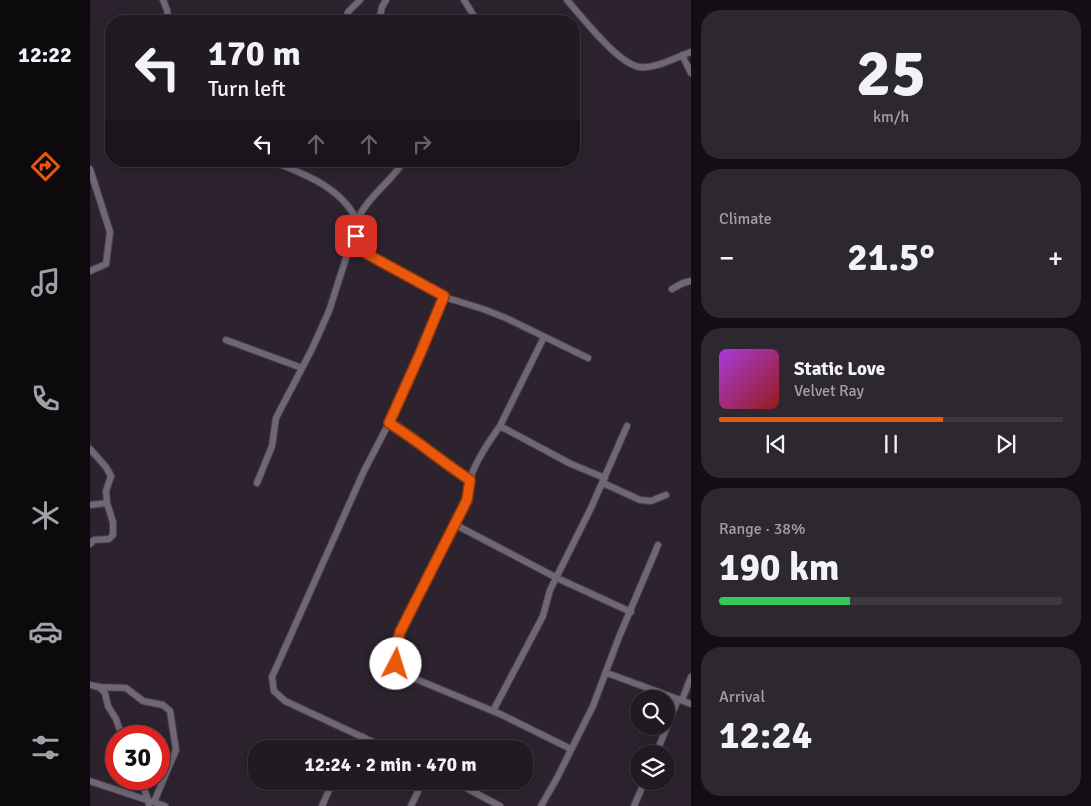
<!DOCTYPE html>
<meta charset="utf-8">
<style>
body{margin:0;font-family:Signika,sans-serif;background:#2d2730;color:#f1f3f6;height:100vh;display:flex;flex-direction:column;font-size:19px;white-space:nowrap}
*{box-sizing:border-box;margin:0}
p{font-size:16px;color:#a2a1a6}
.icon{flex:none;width:28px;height:28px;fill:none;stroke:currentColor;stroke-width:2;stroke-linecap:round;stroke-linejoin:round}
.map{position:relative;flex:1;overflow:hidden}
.drawer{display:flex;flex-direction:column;gap:10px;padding:10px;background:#120e13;width:400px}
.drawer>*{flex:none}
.top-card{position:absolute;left:15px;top:15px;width:475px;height:152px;border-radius:20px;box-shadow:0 2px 12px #0003,0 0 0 1px #3e3841;background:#211a23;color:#f1f3f6;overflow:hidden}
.controls{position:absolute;left:540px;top:690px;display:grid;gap:10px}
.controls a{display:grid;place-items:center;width:45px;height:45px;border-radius:50%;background:#211a23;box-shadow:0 2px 12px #0003,0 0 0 1px #3e3841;font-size:25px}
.speed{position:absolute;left:15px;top:725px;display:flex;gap:10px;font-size:25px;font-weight:700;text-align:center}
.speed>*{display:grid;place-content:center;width:65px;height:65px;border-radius:50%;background:#211a23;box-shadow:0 2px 12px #0003,0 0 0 1px #3e3841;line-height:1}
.speed .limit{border:8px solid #d22;background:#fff;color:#111}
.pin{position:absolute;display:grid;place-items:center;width:42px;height:42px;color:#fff;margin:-21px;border-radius:10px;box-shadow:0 2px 8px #0006}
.me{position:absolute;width:55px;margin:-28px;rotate:5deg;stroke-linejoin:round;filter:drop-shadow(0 0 4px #0008)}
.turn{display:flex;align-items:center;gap:18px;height:105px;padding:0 20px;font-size:22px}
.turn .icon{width:65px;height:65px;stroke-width:2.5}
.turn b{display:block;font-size:35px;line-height:42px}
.lanes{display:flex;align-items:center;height:48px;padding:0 20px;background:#0003;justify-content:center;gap:25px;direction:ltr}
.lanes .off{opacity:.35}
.big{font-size:38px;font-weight:700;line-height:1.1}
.drawer .card{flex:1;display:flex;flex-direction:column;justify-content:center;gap:8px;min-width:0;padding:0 18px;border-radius:20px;background:#2d2730}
.drawer .dial{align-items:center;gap:0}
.dial b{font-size:65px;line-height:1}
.song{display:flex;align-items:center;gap:15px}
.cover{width:60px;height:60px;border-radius:8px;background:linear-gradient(135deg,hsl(280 70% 55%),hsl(0 70% 35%))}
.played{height:5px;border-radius:2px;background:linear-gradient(90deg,#ea580c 65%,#3e3841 65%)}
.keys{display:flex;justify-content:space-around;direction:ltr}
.heat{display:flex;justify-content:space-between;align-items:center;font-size:28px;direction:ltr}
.charge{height:8px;border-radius:4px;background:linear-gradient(90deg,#34c759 38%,#3e3841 0)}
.trip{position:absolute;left:158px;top:740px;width:285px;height:50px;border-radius:20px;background:#211a23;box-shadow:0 2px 12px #0003,0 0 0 1px #3e3841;font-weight:700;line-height:50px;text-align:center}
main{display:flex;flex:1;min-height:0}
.dock{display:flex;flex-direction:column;width:90px;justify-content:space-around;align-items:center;background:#0d0a0e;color:#a2a1a6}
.dock .icon{width:35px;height:35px}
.dock .on{color:#ea580c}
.dock b{font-size:22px;color:#f1f3f6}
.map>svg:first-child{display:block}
</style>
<main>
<nav class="dock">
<b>12:22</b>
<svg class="icon on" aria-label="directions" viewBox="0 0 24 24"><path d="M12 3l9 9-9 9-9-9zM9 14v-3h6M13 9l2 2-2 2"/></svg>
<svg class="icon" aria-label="music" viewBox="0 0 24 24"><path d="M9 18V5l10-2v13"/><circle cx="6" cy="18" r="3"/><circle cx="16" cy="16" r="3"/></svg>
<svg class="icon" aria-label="phone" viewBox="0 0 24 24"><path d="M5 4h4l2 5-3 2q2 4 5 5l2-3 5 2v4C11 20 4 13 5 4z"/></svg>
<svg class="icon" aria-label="climate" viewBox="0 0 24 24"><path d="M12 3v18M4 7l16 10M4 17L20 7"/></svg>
<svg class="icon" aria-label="car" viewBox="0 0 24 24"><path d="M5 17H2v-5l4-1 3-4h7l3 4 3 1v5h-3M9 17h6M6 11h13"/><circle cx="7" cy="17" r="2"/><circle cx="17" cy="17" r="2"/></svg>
<svg class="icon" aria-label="filters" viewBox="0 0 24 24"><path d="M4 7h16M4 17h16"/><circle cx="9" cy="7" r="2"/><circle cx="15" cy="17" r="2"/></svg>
</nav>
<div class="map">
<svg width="601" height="806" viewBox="0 0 601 806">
<rect width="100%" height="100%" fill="#2c232f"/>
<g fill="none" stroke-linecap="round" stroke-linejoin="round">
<defs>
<path id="street" d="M73 0 77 10 79 21
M374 0 387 21
M477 0C491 16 529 65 550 67 566 69 586 57 601 52
M256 21 258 12 270 0
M289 21 292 7 296 0
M592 55 601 73
M182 161C212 173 251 187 266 219 268 224 265 229 266 234 266 243 272 248 277 254L354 297 393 309 416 318 498 358
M0 169 20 232 16 264 0 271
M267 221C277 197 300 183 314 161
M582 289 593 283 601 281
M454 337 410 426C400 440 383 464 380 481 379 487 379 493 377 500L310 632 305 652 306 665 316 675 410 714 481 749
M136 340 212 368
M299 423C327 441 352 462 380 480
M410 426 481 464 515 478
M0 449 16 467 21 476 16 491 17 503 23 522V535L19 539 4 540 0 544
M167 483 182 446 186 418 222 349 239 311 257 255 266 236
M513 483 550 500 561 501 576 495
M0 505 17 503
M364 524 467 578 541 612
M517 673 601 704
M0 685 9 687 36 688 53 701 73 705 80 711 86 750 64 802
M9 687 15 693 18 706 26 719 32 736
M592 700 601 677
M403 711 453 616 460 590 501 508 537 426
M261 749 273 737
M298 749 195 701 184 691 182 677 274 471 299 423 330 355 354 297
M566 754 588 699
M50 779C53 787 59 798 59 806
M0 781 75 806
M363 781 410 806
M232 806 243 781
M321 806 333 781
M451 806 467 778 503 706 529 637 568 545
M544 806 555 781"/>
</defs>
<!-- street casing -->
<use href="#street" stroke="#49414c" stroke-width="8"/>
<!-- street -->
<use href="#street" stroke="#706675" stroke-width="6"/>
</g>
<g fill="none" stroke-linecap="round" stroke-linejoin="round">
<defs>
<path id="route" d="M266 236 269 245 277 254 354 296 330 354 299 423C327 440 352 462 380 480L377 500 310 632 305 652 306 664"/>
</defs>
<!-- route casing -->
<use href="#route" stroke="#983908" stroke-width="12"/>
<!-- route -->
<use href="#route" stroke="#ea580c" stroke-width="9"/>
</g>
</svg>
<div class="controls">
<a><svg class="icon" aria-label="search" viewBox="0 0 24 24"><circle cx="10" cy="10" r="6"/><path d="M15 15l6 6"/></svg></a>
<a><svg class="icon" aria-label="layers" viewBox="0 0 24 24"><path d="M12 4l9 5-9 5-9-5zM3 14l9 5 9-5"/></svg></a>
</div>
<div class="speed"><div class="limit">30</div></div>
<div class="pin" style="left:266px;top:236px;background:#d93025"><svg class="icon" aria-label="arrive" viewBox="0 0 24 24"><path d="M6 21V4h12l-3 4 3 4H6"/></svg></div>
<svg class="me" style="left:306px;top:664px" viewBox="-20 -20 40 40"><circle r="19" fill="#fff"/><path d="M0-13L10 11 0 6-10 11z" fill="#ea580c"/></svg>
<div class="trip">12:24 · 2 min · 470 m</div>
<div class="top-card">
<div class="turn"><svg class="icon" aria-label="left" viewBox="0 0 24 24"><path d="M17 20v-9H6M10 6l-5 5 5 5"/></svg><div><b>170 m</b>Turn left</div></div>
<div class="lanes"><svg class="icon" aria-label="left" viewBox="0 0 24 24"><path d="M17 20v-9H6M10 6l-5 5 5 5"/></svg><svg class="icon off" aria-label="ahead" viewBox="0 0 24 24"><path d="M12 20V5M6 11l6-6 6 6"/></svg><svg class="icon off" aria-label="ahead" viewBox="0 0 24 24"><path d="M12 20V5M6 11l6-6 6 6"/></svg><svg class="icon off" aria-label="right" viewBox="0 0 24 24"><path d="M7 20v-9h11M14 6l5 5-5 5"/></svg></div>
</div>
</div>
<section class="drawer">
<div class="card dial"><b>25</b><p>km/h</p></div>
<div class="card"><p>Climate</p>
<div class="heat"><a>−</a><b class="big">21.5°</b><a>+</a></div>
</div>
<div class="card">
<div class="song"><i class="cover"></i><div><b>Static Love</b><p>Velvet Ray</p></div></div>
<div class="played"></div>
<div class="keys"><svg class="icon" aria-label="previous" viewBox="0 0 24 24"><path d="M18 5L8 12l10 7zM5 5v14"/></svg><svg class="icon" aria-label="pause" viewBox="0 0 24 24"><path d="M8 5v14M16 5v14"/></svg><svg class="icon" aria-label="next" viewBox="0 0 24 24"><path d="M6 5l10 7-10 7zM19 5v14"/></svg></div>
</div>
<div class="card"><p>Range · 38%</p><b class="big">190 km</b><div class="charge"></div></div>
<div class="card"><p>Arrival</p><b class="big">12:24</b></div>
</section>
</main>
